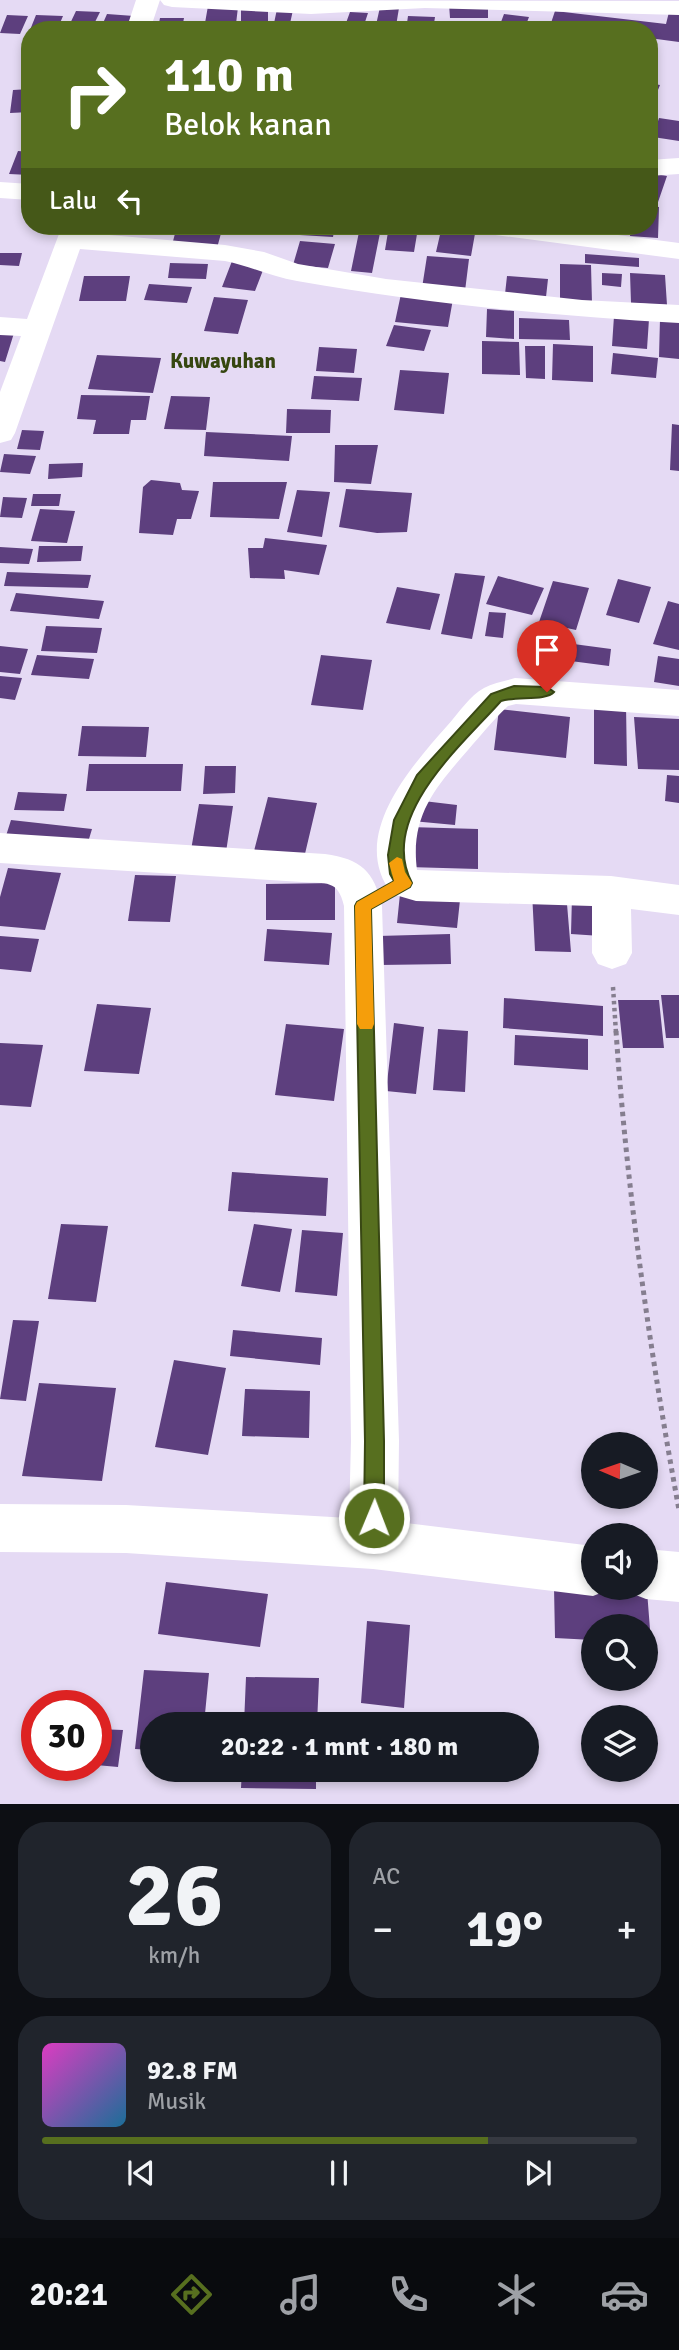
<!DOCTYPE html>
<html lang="id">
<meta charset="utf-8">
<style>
body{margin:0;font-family:Signika,sans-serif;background:#20242c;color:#f1f3f6;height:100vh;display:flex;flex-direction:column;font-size:26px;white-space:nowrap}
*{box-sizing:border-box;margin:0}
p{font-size:23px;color:#9ea1a6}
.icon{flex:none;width:38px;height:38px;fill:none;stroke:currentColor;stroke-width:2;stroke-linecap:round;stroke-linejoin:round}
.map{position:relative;height:1804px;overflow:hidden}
.drawer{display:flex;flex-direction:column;gap:18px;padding:18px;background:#0d0f14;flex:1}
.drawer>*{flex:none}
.top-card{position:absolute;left:21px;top:21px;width:637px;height:214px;border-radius:28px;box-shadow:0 4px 10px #0003;background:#576f1f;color:#fff;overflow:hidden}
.needle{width:46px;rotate:272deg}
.fabs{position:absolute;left:581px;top:1432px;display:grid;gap:14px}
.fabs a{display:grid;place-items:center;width:77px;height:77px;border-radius:50%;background:#171b24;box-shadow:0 4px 10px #0003;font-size:35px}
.speed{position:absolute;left:21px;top:1690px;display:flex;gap:14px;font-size:35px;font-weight:700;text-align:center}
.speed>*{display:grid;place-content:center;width:91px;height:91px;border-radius:50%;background:#171b24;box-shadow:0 4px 10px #0003;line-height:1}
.speed .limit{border:10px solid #d22;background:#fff;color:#111}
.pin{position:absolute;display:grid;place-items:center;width:60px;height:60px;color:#fff;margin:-72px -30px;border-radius:50% 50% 50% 0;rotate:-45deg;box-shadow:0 0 7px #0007}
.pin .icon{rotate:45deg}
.me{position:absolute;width:77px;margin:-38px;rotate:1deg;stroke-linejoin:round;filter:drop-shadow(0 0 5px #0008)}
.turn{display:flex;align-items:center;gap:24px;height:147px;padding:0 28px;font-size:32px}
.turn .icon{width:91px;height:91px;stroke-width:2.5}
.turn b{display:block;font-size:49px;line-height:60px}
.then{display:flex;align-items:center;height:66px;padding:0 28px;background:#0003;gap:14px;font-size:26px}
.big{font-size:52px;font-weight:800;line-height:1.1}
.drawer .card{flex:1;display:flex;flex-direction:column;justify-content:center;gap:10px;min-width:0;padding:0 24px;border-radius:28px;background:#20242c}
.drawer .dial{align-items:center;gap:0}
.dial b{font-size:91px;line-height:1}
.song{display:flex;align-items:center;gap:21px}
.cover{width:84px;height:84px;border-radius:10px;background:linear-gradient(135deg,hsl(310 70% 55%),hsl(200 70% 35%))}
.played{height:7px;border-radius:4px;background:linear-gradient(90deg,#576f1f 75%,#363941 75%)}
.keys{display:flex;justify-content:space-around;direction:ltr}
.heat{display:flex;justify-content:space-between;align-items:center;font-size:38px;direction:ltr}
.drawer .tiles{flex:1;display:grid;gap:18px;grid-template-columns:1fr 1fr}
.card:last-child{grid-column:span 2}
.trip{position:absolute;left:140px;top:1712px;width:399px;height:70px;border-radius:35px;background:#171b24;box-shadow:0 4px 10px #0003;font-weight:800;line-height:70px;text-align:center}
.menu{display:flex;height:112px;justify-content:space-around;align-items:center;background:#090b0e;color:#9ea1a6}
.menu .icon{width:49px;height:49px}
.menu .selected{color:#576f1f}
.menu b{font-size:32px;color:#f1f3f6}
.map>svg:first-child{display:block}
</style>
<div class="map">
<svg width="679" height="1804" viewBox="0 0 679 1804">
<rect width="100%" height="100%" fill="#e5daf4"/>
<!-- building -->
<path fill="#5d3f7e" d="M449 4H488V18H450Z
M208 6 238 7 236 24 205 23Z
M380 7 399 8 396 26 376 25Z
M670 8 679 9V42L649 38V30H579L550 26 555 11 666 24Z
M277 9 293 10 289 28H273Z
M241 10H268V25H241Z
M76 11 100 12 91 30H67Z
M350 12 368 13 364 25 346 23Z
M107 14 134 16 129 30H100Z
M504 14 529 17 524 30H498Z
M7 15 28 16 20 34 0 33Z
M36 15 63 16 57 30H30Z
M408 16 435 17 433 30H406Z
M160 18H184L182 28H158Z
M488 21 489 30H454L453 22Z
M649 83 660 85 649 112Z
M30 89V112L10 113 13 90Z
M659 118 679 121V141L653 137Z
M18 151 30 152V175L9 174Z
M649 173 667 176 657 205 649 203Z
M649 206 659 207 658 238 630 236 631 226H649Z
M177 226H223L217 248 172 245Z
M284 226H335L333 237 283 234Z
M442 226 476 228 471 256 436 252Z
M359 232 380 233 372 273 351 271Z
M388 232 417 234 414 252 385 250Z
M300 241 335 244 328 268 293 265Z
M0 253H22L19 266 0 265Z
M585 254 639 258V267L585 263Z
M427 256 469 259 465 291 422 288Z
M232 261 265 265 255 291 222 287Z
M170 263 208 264 206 279 168 278Z
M560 264 591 265 592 303 560 302Z
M602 273 622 274 621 287 602 285Z
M630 273 665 275 667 305 631 303Z
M84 276H130L126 301H79Z
M507 276 548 279 546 297 505 294Z
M149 284 192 287 187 303 144 300Z
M401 294 453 299 448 327 395 322Z
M214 297 248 300 238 334 204 331Z
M487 309 514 311V339L486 337Z
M614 316 649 319 647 349 612 346Z
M519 318 569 320 570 340 519 339Z
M660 319 679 320V359L659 357Z
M394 325 431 330 424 351 386 346Z
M0 332 14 333 5 362 0 361Z
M482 341 519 342 520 375 482 374Z
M553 344 593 346V382L552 380Z
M525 346H545V379L526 378Z
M319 347 357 349 354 373 316 371Z
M613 353 658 358 656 378 611 374Z
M97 355 161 358 153 393 88 389Z
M400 370 449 373 444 414 394 410Z
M314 376 362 378 359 401 311 399Z
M81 395 150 396 146 420H131L129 434H93L96 420 77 419Z
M171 396 210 397 206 430 164 429Z
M287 409 331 410 330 433H286Z
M672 424 679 425V471L670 470Z
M22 430 44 431 40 450 17 449Z
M206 432 292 436 289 461 204 456Z
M335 445H378L371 484 334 482Z
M4 454 36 456 30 474 0 472Z
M83 463 82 477 48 479 49 464Z
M151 480 180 483 182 490 199 491 191 519H177L173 535 139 533 143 487Z
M213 482H287L279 519 210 517Z
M346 489 412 493 407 532 377 533 339 527Z
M297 490 330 492 322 537 287 532Z
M33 494H61L59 506H31Z
M3 497 27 498 22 518 0 517Z
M40 509 75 511 67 543 31 541Z
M265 538 327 545 319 575 284 570 285 579 250 578 248 548H263Z
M39 546H83L81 561 37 562Z
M0 547 33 549 29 564 0 563Z
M7 572 91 575 88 588 4 586Z
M455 573 485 576 472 639 441 634Z
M498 576 544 588 532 615 486 604Z
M618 579 651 587 639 623 606 615Z
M553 581 589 588 576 630 539 622Z
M397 587 440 594 430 630 386 623Z
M16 593 104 601 99 619 10 611Z
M668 601 679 604V650L653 644Z
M489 612 506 613 503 638 485 636Z
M46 626 102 628 97 653 41 651Z
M566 643 611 649 609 666 563 660Z
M0 646 28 649 20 674 0 672Z
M37 655 94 659 89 679 31 675Z
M321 655 372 660 363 710 311 705Z
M658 656 679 659V686L654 682Z
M0 676 22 678 15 700 0 698Z
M594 703 626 705 627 766 594 764Z
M499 709 570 717 566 758 494 750Z
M634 717 679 719V770L638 769Z
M82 726 149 727 146 757 78 756Z
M89 764H183L181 791H86Z
M205 766H236L235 793 203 794Z
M667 775 679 776V803L665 801Z
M18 792 67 794 64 811 14 810Z
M268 797 317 803 304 858 254 851Z
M415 800 457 805 455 825 412 821Z
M199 804 233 806 226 852 191 850Z
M11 820 92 829 86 849 5 839Z
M409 827 478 829V869L408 867Z
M8 868 61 873 45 930 0 926V897Z
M135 875 176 876 170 922 128 921Z
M335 883V920H266V884Z
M532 892H566L571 952 535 951Z
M400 894 460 900 457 928 397 923Z
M572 896 601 898V936L571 934Z
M267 929 332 933 329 965 264 961Z
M450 934 451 964 379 965 378 936Z
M0 936 39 939 31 972 0 969Z
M661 995H679V1038H666Z
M504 998 603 1006V1036L503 1028Z
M618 1000H659L664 1048H623Z
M97 1004 151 1008 139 1074 84 1071Z
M394 1023 424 1027 416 1094 386 1091Z
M286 1024 344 1029 334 1101 275 1095Z
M438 1029 468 1031 465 1092 433 1090Z
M515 1035 588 1039V1070L514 1065Z
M0 1043 43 1045 31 1107 0 1105Z
M232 1172 328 1178 326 1216 228 1211Z
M61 1224 108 1226 96 1302 48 1299Z
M254 1224 292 1229 280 1292 241 1286Z
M302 1230 343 1233 337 1296 295 1292Z
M13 1320 39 1321 26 1401 0 1399Z
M233 1330 322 1338 320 1365 230 1356Z
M174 1360 226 1368 208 1455 155 1447Z
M39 1383 116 1388 102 1481 22 1476Z
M245 1389 310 1391 309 1438 242 1436Z
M166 1582 268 1594 260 1647 158 1634Z
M554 1587 647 1591 651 1642 646 1641V1626H593V1640L555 1638Z
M367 1621 410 1625 404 1708 361 1703Z
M144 1670 209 1673 204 1724H152V1750L135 1749Z
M246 1677 319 1678 317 1724H244Z
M96 1729 123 1730 118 1767 96 1765Z
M242 1769H316V1789L241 1788Z"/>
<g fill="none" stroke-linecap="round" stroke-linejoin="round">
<!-- path-far1 -->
<path stroke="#857e8f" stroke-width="4.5" stroke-dasharray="3.5 3.5" stroke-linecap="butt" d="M613 987 616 1033"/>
<!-- path -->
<path stroke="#857e8f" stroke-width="5" stroke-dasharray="4.5 4.5" stroke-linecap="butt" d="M616 1031C627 1192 650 1352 679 1510"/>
<!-- street -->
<path fill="#fff" fill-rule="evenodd" d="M136 0H160L150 30H126Z
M160 0 679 1V15L425 8 311 14 172 7 164 5Z
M679 158V174L649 176V160Z
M0 182 30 184V200L0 198Z
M62 226H88L86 233 225 245 264 252 298 264 386 279 582 300 679 305V323C551 316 423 303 297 281 272 277 250 266 225 261L80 249 15 433 11 440 0 443V392L21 336 0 335V317L27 319Z
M474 226H549L679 243V259L488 234 478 232Z
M515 678 679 690V716L516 704 508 706C494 719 481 735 468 750 435 788 410 816 417 870L611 876 679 885V915L631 909 632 953 626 964 612 969 598 964 592 953V906L416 901 392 894C348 837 410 768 447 726 458 714 470 695 484 688 493 683 505 681 515 678Z
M0 833 325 854C361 859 374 871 382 906L399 1441 398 1522 593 1546V1587L611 1589 593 1596 373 1569 126 1553 0 1552V1504L126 1505 349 1518 351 1441 344 906C338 879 326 884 302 882L0 863Z
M646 1549 679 1552V1602L646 1599 628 1592 627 1587H646Z"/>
</g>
<!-- route -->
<path fill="#576f1f" stroke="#394814" stroke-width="2" d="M514 686 547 687 554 692C546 701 517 696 501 701 462 745 377 817 412 883L410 887 371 909 384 1441V1518L381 1526 374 1529 366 1526 364 1518 365 1441 355 906 357 902 394 881 390 874 388 855 394 820 417 775 491 694Z"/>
<!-- slow -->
<path fill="#f59e0b" d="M397 857 402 859 405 872 412 883 410 887 371 909 374 1024 372 1029H360L357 1024 355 906 357 902 394 881 389 863Z"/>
<g text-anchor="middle" stroke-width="7" stroke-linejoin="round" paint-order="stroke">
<!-- far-quarter labels -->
<g font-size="21" font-weight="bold" fill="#364610" stroke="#e5daf4">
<text x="223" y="368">Kuwayuhan</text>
</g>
</g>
</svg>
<div class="fabs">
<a><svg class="needle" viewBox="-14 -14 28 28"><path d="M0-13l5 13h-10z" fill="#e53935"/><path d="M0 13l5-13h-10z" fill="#9ea1a6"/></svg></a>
<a><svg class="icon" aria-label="sound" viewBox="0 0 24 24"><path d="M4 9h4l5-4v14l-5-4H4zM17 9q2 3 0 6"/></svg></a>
<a><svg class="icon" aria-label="search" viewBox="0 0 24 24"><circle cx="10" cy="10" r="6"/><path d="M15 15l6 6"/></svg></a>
<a><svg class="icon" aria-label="layers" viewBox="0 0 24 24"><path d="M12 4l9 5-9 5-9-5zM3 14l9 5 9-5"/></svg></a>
</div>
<div class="speed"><div class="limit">30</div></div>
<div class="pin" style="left:547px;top:692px;background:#d93025"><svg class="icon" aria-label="arrive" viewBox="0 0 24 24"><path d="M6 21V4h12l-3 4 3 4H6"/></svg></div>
<svg class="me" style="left:374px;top:1518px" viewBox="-20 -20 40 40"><circle r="17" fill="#576f1f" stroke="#fff" stroke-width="3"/><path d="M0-11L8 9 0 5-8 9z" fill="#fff"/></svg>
<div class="trip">20:22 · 1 mnt · 180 m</div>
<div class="top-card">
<div class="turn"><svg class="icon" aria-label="right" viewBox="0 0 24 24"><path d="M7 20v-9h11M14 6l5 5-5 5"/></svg><div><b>110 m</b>Belok kanan</div></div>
<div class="then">Lalu<svg class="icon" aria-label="left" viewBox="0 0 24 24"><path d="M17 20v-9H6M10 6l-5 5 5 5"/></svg></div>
</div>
</div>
<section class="drawer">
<div class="tiles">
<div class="card dial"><b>26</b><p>km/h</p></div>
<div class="card"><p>AC</p>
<div class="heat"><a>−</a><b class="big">19°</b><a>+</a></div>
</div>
<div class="card">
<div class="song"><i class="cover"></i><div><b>92.8 FM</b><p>Musik</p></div></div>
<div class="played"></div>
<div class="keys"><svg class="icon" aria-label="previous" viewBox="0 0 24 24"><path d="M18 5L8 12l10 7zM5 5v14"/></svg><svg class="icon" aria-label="pause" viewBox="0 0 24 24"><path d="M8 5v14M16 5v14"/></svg><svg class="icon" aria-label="next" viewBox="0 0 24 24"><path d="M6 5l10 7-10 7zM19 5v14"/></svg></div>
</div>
</div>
</section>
<nav class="menu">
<b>20:21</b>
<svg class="icon selected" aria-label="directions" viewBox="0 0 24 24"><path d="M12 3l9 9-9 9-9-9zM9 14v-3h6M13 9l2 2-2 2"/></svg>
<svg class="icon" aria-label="music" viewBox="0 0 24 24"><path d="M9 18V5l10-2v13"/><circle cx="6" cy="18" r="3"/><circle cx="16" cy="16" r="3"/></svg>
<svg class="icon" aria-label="phone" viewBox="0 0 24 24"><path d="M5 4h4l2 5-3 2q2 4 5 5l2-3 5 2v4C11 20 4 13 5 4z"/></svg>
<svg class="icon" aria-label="climate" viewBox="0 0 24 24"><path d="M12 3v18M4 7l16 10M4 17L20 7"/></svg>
<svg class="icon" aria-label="car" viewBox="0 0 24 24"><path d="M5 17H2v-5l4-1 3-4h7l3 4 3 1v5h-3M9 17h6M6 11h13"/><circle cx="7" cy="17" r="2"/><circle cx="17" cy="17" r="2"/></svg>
</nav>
